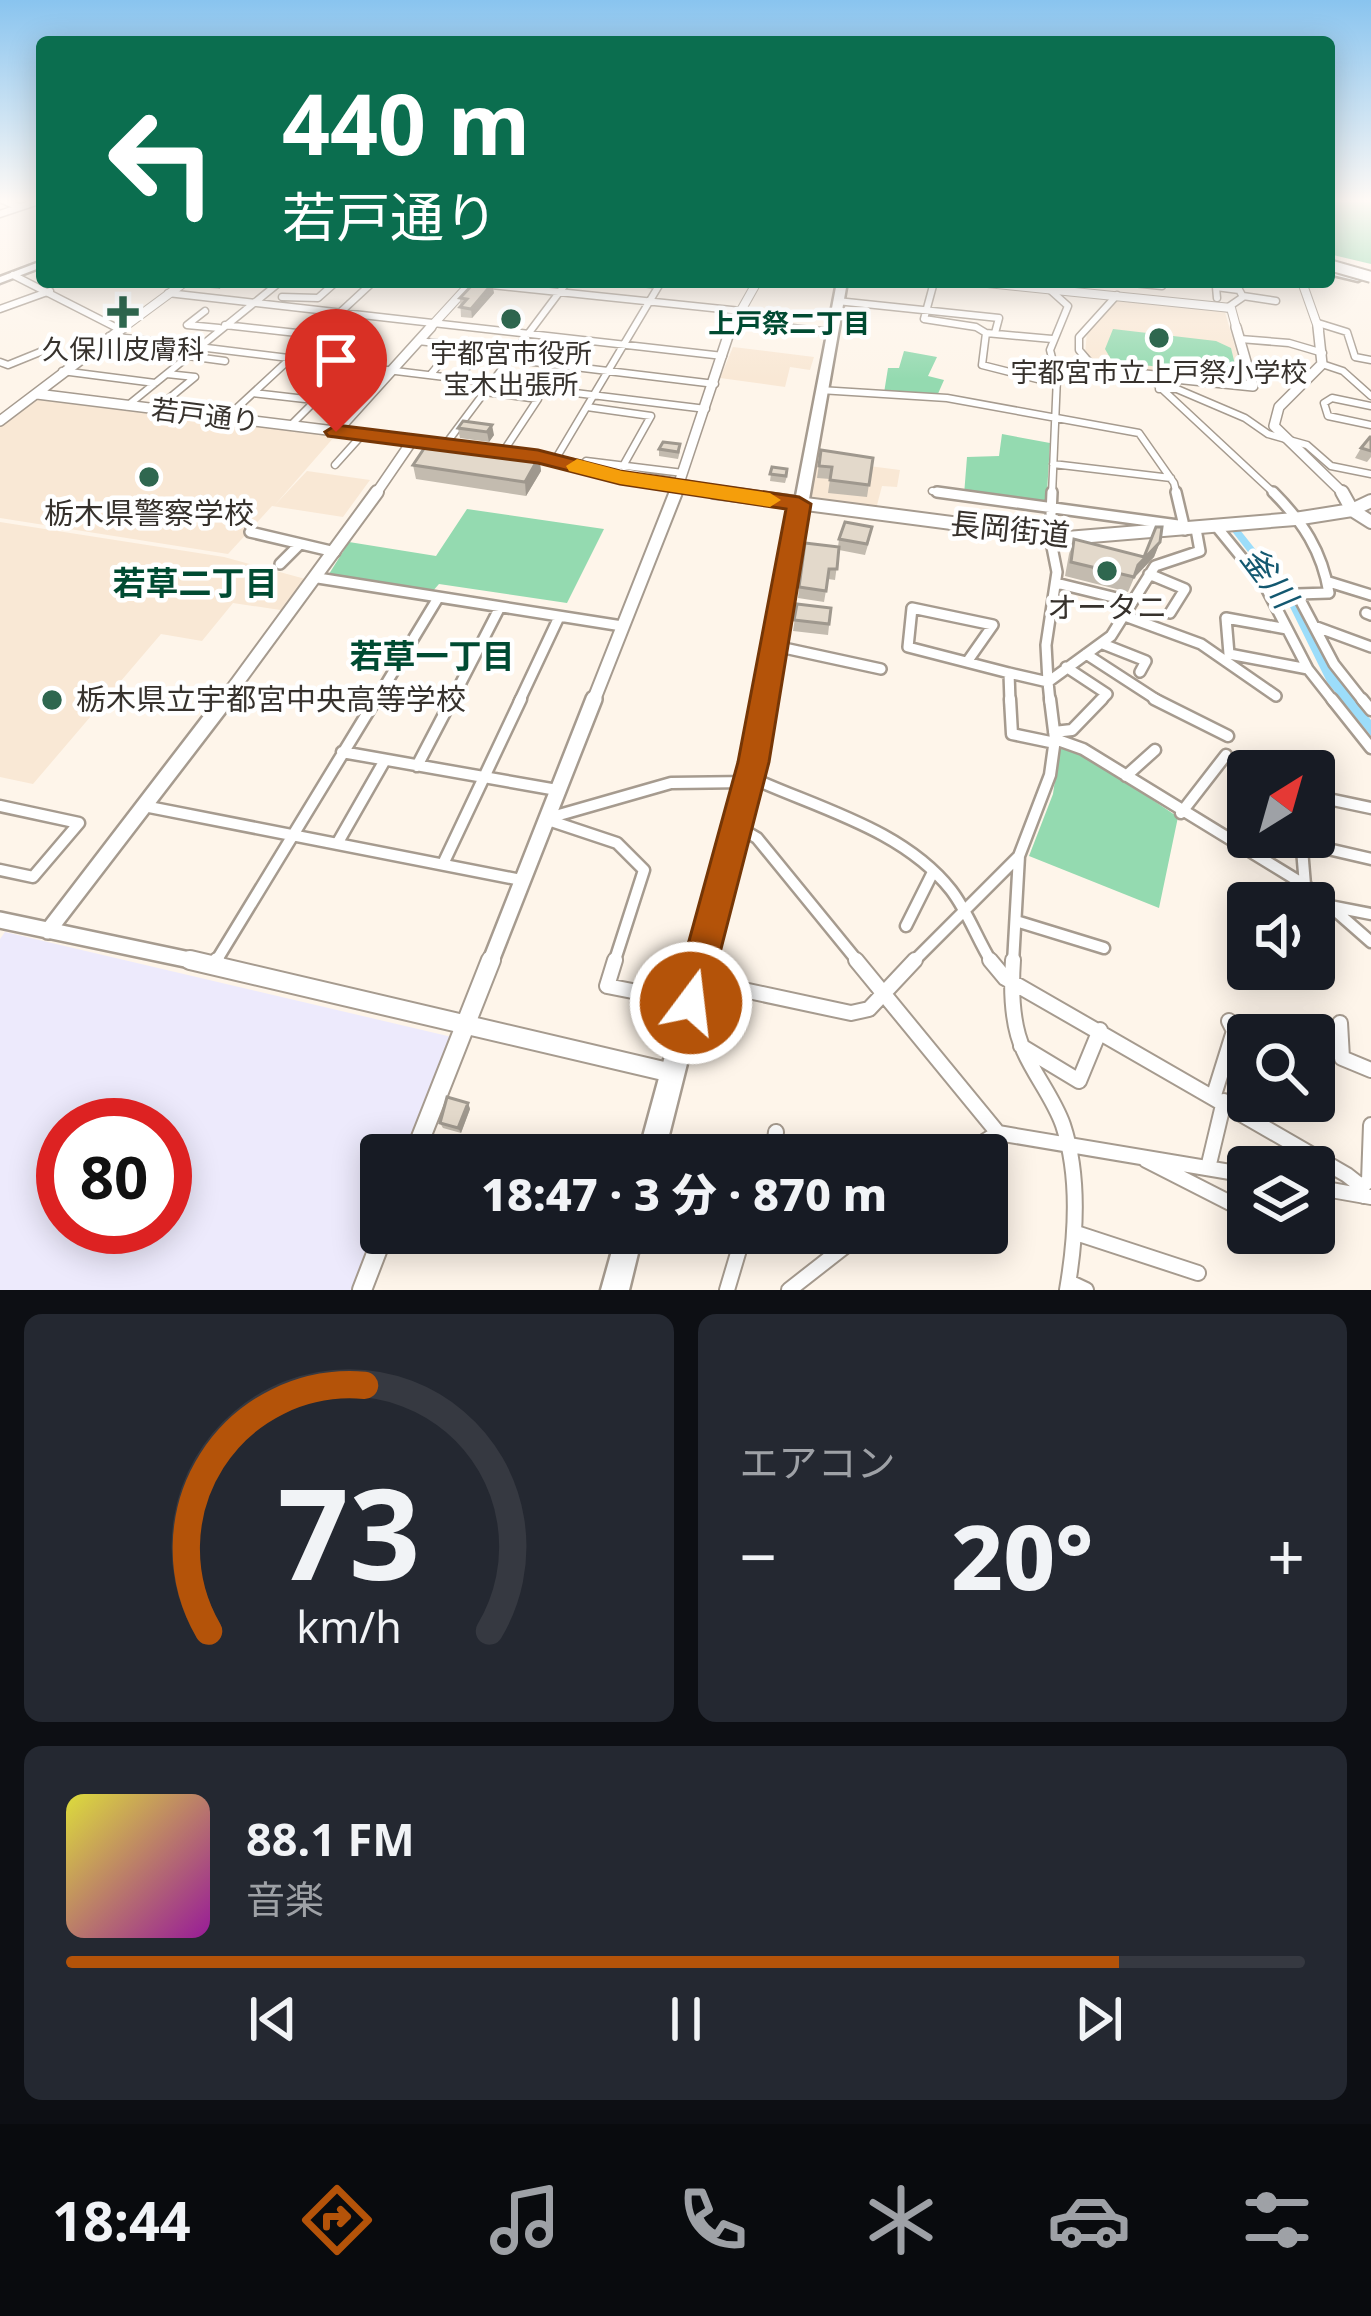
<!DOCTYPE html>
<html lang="ja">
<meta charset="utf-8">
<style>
body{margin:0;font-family:"Noto Sans","Noto Sans JP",sans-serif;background:#242831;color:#f1f3f6;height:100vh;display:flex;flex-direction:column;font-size:45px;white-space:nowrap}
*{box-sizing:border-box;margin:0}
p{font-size:39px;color:#9ea1a6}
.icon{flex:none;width:66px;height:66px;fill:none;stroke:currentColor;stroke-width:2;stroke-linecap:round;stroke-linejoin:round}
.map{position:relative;height:1290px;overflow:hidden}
.side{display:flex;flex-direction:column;gap:24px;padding:24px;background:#0d0f14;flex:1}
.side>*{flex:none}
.banner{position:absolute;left:36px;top:36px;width:1299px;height:252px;border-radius:12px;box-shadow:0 6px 30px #0003;background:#0b6e4f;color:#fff;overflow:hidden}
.needle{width:78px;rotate:37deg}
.buttons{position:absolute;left:1227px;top:750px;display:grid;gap:24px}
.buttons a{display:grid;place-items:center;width:108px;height:108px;border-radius:12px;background:#171b24;box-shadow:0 6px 30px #0003;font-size:60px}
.speed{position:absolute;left:36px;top:1098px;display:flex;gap:24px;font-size:60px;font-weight:700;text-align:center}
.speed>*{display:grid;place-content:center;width:156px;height:156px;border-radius:50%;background:#171b24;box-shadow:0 6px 30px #0003;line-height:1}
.speed .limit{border:18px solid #d22;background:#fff;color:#111}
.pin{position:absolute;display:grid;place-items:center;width:102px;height:102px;color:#fff;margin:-123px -51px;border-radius:50% 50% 50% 0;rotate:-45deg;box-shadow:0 0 12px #0007}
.pin .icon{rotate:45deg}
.me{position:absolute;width:132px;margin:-66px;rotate:15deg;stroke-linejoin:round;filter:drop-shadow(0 0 9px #0008)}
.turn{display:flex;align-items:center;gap:42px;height:252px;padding:0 48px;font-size:54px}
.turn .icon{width:156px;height:156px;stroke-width:2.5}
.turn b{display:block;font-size:84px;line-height:102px}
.big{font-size:90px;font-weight:800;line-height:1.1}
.side .widget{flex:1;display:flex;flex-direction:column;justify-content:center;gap:18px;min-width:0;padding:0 42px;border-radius:18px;background:#242831}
.side .dial{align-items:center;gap:0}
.dial svg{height:312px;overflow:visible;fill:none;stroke:#363941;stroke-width:7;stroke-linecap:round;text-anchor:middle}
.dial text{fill:#f1f3f6;stroke:none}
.song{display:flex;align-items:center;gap:36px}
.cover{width:144px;height:144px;border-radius:18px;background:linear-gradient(135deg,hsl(60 70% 55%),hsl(300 70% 35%))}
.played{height:12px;border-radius:6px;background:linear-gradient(90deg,#b45309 85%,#363941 85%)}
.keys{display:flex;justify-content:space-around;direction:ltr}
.heat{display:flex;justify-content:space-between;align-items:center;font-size:66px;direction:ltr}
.side .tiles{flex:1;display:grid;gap:24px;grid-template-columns:1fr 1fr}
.widget:last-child{grid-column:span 2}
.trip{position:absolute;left:360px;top:1134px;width:648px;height:120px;border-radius:12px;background:#171b24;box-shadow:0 6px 30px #0003;font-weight:800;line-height:120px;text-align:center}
.dock{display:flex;height:192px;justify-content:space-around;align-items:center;background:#090b0e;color:#9ea1a6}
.dock .icon{width:84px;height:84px}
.dock .on{color:#b45309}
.dock b{font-size:54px;color:#f1f3f6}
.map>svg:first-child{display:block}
</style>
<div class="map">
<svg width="1371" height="1290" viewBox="0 0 1371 1290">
<rect width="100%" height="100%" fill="#fef5ea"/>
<!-- built -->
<path fill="#f9e8d5" d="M1120 297 1224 309 1245 381 1097 366 1085 354 1087 332Z
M733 347 814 357 810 370 790 367 785 387 720 378Z
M37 399 335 436 274 506 307 471 370 480 343 517 272 506 228 554 0 518V426Z
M815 459 900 470 897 487 882 486 876 509 810 500Z
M0 522 224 557 309 580 287 611 233 603 202 641 161 634 33 784 0 777Z"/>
<!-- medical -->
<path fill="#edeafc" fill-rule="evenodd" d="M5 932 452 1037 405 1155H381V1215L351 1290H0V939ZM63 1125H165V1227H63Z"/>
<!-- green -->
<path fill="#94dab0" d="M1329 199 1371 201V264L1329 254Z
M1113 329 1216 341 1231 348 1238 377 1112 361 1105 349Z
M904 351 937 357 928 376 944 380 937 396 884 393 888 368H899Z
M1002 434 1050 443 1046 509 964 495 967 457 999 456Z
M467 509 604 529 567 603 439 584 432 592 329 574 349 542 436 556Z
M1060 745 1087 756 1178 817 1159 908 1029 856 1053 794Z"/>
<!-- water -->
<path fill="#9cddfa" d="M1231 530H1240L1299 604 1327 663 1371 720V736L1327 682 1289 605Z"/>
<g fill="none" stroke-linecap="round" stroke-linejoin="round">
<defs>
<path id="minor-far3" d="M0 199 19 207
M0 214 42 200
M13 275 119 329
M463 282 741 311
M634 282 659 285
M829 282 841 284
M934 282 924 319 976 327 986 333
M1051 282 1048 288 1068 306 1050 350 1057 377 1052 495
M1133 283 1162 286
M168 293 723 356
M1243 296 1276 301
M282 297 318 298 336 282
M1217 298 1216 287 1239 290
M837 301 999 318 995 333
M1227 308 1243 297 1235 282
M0 309 50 291
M205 311 187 325 219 328
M735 322 830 332
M1318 323 1347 332 1355 357 1371 360
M225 325 315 335
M109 336 706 409
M1052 339 986 333 982 365 1057 384
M1240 339 1289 343 1323 353
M418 341 481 348 459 378
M93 347 183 358
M188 356 225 361
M509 359 715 384
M0 362 8 365 45 350
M1322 364 1343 371 1371 396
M1053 366 1095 370
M1096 370 1079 350V337L1117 295
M62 371 155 383
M431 374 455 345
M1147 375 1276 495
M1159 389H1177L1245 418 1268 434 1307 445 1331 466 1371 474
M820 390 947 398 1139 433 1174 483 1177 495
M485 392 538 399 503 452
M253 393 314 400
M127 406 280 282
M1371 406 1332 398 1324 403 1328 416 1371 425
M587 407 651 416 623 466
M156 409 195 377 167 374
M226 418 373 282
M290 426 351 365
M445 445 567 282
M555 460 661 282
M586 461 683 473
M1053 464 1171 478
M335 465 362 435
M932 491 959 495"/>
<path id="minor-far2" d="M937 492 1178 525
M1176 492 1185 530
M1273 492C1303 522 1322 551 1329 593L1297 594 1334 664 1364 702
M1216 526 1265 586 1308 669 1334 702
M250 532 335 552
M280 564 300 544
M1149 574 1185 589 1170 613
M318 578 622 626
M1329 582 1371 595
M1056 583 1129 601
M1366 613 1371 615
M1122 615 1201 644 1276 696
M1314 626 1371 647
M1287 629 1226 618 1229 654 1308 669
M1103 644 1146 661 1140 672
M775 646 881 669
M1086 654 1160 702
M967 662 993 625 912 608 908 647 1009 673
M1066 667 1107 694 1099 702
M375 702 438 598
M451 702 500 607
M519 702 559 617
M1010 702 1009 673 1048 682 1046 645 1057 572 1050 537 1052 492
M1050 702 1048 682 1111 636 1155 566 1200 551 1196 529"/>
<path id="minor-far1" d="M1010 699 1012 734 1055 743
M1154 699 1228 736
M1332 699 1371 748
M1362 699 1371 710
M1054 732 1072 730 1102 699
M1055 739 1083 749 1305 885
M342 752 557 790
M417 766 452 699
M1126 776 1155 750
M750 777C817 808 903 829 951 890 968 912 977 939 992 963
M1314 796 1371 808
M0 806 79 823 33 877 0 870
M144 806 521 880
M1181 813 1226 755
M545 819 617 843 644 870 614 963
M545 819 671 783 749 782
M740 828 757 838 859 963
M1301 837 1305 885 1330 906 1371 914
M1302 843 1371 859
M337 844 385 760
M443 864 521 699
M1330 906 1371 942
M1016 921 1104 948
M906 926 933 872
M215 963 376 699
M912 963 1019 856
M1013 963 1019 856 1050 775 1055 739 1050 699"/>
<path id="minor" d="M615 960 607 986 688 1002
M856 960 998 1133 1248 1175
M990 960 1005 978 1347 1175 1361 1186 1364 1196
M1013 960C1011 989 1011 1024 1024 1051 1035 1076 1054 1099 1063 1125 1080 1176 1076 1238 1067 1290
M213 966 217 960
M697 980 851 1013 869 1009 915 960
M1340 1023 1342 1058 1371 1070
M1021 1046 1079 1081 1100 1030
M1214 1095 1234 1031 1229 1021
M1252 1119 1258 1101
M773 1155 776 1132
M963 1155 998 1133
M1146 1160 1248 1212
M1208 1168 1224 1101
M1361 1186 1369 1181 1371 1125
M1314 1187 1371 1197
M1076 1233 1198 1273
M1069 1282 1086 1290
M727 1290 744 1233
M789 1290 862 1233"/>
<path id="tertiary-far4" d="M978 282 1231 308 1237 330
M1302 282 1319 330
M120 330 185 282
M428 330 472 282
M730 330 757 282"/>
<path id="tertiary-far3" d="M1318 327 1322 364 1279 407 1274 426 1345 495
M1096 370 1253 386 1236 327
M37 394 440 444
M0 421 124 327
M336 432 431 327
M526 455 737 495
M375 495 412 441
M675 495 731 327"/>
<path id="tertiary-far2" d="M714 492 1067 538 1295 519 1352 510 1371 501
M1342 492 1352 510 1371 522
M223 702 377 492
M593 702 676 492"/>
<path id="tertiary-far1" d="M0 920 204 963
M48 931 226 699
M490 963 594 699"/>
<path id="tertiary" d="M190 960 672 1073
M414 1155 491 960
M362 1290 384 1233"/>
<path id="primary" d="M42 261V267L0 283V277Z"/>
<path id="trunk" d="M1329 268 1362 276 1363 278 1358 281 1329 274Z
M837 282H847L763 762 664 1155H638L745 762Z
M617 1233H643L629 1290H601Z"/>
</defs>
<!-- minor-far3 casing -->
<use href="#minor-far3" stroke="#a69b8f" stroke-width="9"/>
<!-- minor-far2 casing -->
<use href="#minor-far2" stroke="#a69b8f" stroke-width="14"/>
<!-- minor-far1 casing -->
<use href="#minor-far1" stroke="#a69b8f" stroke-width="15"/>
<!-- minor casing -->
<use href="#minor" stroke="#a69b8f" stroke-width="18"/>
<!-- tertiary-far4 casing -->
<use href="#tertiary-far4" stroke="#a69b8f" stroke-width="10"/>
<!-- tertiary-far3 casing -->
<use href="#tertiary-far3" stroke="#a69b8f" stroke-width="12"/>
<!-- tertiary-far2 casing -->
<use href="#tertiary-far2" stroke="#a69b8f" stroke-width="16"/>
<!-- tertiary-far1 casing -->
<use href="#tertiary-far1" stroke="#a69b8f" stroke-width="20"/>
<!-- tertiary casing -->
<use href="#tertiary" stroke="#a69b8f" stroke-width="22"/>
<!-- primary casing -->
<use href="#primary" stroke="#a69b8f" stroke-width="5"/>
<!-- trunk casing -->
<use href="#trunk" stroke="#a69b8f" stroke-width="5"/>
<!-- minor-far3 -->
<use href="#minor-far3" stroke="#fff" stroke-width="6"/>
<!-- minor-far2 -->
<use href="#minor-far2" stroke="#fff" stroke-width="9"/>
<!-- minor-far1 -->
<use href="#minor-far1" stroke="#fff" stroke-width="10"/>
<!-- minor -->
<use href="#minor" stroke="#fff" stroke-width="14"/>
<!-- tertiary-far4 -->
<use href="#tertiary-far4" stroke="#fff" stroke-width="8"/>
<!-- tertiary-far3 -->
<use href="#tertiary-far3" stroke="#fff" stroke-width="9"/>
<!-- tertiary-far2 -->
<use href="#tertiary-far2" stroke="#fff" stroke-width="12"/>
<!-- tertiary-far1 -->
<use href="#tertiary-far1" stroke="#fff" stroke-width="15"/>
<!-- tertiary -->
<use href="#tertiary" stroke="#fff" stroke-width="18"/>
<!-- primary -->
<use href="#primary" fill="#fff" fill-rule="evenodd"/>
<!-- trunk -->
<use href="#trunk" fill="#fff" fill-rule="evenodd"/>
<defs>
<path id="trunk-bridge" d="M1329 265 1371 277"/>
</defs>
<!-- trunk-bridge casing -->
<use href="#trunk-bridge" stroke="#a69b8f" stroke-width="14" stroke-linecap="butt"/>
<!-- trunk-bridge -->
<use href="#trunk-bridge" stroke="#fff" stroke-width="10"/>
</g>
<!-- wall -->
<path fill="#c3bbaf" d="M190 282H229L219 289 192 286Z
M492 284 494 293 472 318 461 317 460 298Z
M463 421 494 435 489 442 460 438 458 428Z
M1371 437V457L1367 462 1355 458 1361 448Z
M659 449 680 451 678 459 659 456Z
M821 450 873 458 867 497 828 493 830 479 817 478Z
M539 457 541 471 526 496 416 479 413 465Z
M772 467 787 476 785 483 770 481Z
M870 538 865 555 839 550 835 580 828 579 824 602 798 598 799 587 838 547 839 539Z
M1074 539 1144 557 1160 542 1154 557 1134 578 1128 592 1065 576 1069 554Z
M797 604 831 608 828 635 793 631Z
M468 1103 470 1109 461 1133 443 1128 440 1123Z"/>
<!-- shaded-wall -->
<path fill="#9f988e" d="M216 282H229L219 289Z
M492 284 494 293 472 318 471 309Z
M492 425 494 435 489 442 487 432Z
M539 457 541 471 526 496 525 482Z
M1160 542 1154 557 1132 580 1138 565Z
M468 1103 470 1109 461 1133 458 1128Z"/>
<!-- building -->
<path fill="#e3d9cb" stroke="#9f988e" stroke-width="3" d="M475 282 492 284 471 309 460 307 467 299 460 298Z
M463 421 492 425 487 432 458 428Z
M1370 437H1371V451L1361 448Z
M429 441 539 457 525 482 413 465Z
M663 442 680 444 678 452 659 449Z
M821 450 873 458 869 485 830 480 832 467 819 466Z
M772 467 787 469 786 476 770 474Z
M845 522 872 527 867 544 839 539Z
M1156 527H1162L1160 542 1138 565 1134 577 1071 562 1074 539 1144 557Z
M805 543 839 547 837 569H829L826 591 799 587Z
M797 604 831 608 829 624 794 620Z
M447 1097 468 1103 458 1128 440 1123Z"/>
<!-- sky -->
<linearGradient id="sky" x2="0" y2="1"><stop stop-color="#89c4ef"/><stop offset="0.53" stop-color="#fffaf6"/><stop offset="1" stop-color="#fffaf6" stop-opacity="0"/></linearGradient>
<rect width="1371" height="379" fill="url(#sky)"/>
<!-- route -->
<path fill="#b45309" stroke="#753606" stroke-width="3" d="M336 425 538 450 620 471 799 497 811 504 769 762 704 1015 691 1021 677 1015 672 1003 738 762 786 509 620 484 538 463 328 436 325 432Z"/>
<!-- slow -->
<path fill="#f59e0b" d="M577 459 622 471 770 493 781 500 770 507 620 484 569 471 566 466Z"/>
<!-- markers -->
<g fill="#2f674f" stroke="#fff" stroke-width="4.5">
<path d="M117 294h12v12h12v12h-12v12h-12v-12h-12v-12h12z"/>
<circle cx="511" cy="319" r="12"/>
<circle cx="1159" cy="338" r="12"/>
<circle cx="149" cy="477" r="12"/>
<circle cx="1107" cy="571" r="12"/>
<circle cx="52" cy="700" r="12"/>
</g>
<g text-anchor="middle" stroke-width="9" stroke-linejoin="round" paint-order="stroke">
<!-- far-neighbourhood labels -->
<g font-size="27" font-weight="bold" fill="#004b32" stroke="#fff">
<text x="789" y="333">上戸祭二丁目</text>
</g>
<!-- far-poi labels -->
<g font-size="27" fill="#37322d" stroke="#fff">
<text x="123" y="359">久保川皮膚科</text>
<text x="511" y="363">宇都宮市役所<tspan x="511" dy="31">宝木出張所</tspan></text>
<text x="1159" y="382">宇都宮市立上戸祭小学校</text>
</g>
<!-- far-street labels -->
<g font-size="27" fill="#37322d" stroke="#fff">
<text transform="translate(205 416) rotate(7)" y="9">若戸通り</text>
</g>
<!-- poi labels -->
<g font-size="30" fill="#37322d" stroke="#fff">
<text x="149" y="524">栃木県警察学校</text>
<text x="1107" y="618">オータニ</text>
<text x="76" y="710" text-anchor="start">栃木県立宇都宮中央高等学校</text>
</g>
<!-- street labels -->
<g font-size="30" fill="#37322d" stroke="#fff">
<text transform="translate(1010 530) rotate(6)" y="10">長岡街道</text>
</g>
<!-- water labels -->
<g font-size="33" font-style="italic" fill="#135870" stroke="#fff">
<text transform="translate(1269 577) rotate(53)" y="12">釜川</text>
</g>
<!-- neighbourhood labels -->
<g font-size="33" font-weight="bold" fill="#004b32" stroke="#fff">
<text x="195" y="595">若草二丁目</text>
<text x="432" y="668">若草一丁目</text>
</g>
</g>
</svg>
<div class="buttons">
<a><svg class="needle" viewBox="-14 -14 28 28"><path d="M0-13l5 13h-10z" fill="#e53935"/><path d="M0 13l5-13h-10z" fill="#9ea1a6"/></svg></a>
<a><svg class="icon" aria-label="sound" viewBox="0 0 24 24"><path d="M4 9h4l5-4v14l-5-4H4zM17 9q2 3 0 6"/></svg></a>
<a><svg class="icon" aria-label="search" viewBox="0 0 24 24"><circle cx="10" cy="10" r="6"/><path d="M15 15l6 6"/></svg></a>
<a><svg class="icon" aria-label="layers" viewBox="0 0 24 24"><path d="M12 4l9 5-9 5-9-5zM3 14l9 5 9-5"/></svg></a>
</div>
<div class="speed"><div class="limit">80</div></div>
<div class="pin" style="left:336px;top:432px;background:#d93025"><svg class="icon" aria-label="arrive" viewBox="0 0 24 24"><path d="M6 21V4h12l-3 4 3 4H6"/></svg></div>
<svg class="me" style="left:691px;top:1003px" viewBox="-20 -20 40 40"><circle r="17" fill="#b45309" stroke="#fff" stroke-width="3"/><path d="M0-11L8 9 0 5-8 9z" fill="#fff"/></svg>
<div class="trip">18:47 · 3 分 · 870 m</div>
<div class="banner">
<div class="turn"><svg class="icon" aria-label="left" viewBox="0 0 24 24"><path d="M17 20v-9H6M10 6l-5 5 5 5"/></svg><div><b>440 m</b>若戸通り</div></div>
</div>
</div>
<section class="side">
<div class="tiles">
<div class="widget dial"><svg viewBox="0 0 100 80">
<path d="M14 69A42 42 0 1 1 86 69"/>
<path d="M14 69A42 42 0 0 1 54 6" stroke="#b45309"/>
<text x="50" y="56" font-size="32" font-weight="700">73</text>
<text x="50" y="72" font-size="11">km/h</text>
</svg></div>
<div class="widget"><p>エアコン</p>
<div class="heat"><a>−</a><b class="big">20°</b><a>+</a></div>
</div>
<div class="widget">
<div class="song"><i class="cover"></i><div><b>88.1 FM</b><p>音楽</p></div></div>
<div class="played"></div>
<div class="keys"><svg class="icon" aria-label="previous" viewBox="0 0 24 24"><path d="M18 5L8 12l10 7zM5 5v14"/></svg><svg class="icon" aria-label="pause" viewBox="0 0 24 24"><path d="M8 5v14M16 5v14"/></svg><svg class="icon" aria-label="next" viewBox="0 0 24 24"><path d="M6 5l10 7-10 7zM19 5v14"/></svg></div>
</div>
</div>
</section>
<nav class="dock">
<b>18:44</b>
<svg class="icon on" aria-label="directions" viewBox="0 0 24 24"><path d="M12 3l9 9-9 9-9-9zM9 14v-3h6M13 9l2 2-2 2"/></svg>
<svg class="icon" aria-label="music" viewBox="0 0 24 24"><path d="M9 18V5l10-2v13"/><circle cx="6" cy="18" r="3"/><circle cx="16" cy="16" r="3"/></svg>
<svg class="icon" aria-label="phone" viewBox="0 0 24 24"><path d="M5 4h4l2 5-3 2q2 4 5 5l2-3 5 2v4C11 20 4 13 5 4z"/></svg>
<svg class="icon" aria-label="climate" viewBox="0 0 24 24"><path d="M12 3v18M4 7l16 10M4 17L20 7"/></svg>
<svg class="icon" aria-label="car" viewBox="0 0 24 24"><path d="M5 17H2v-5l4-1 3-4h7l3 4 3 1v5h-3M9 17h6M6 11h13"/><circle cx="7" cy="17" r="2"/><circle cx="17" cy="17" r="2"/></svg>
<svg class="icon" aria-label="filters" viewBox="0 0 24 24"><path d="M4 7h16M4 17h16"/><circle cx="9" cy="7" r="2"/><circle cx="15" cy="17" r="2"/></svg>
</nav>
